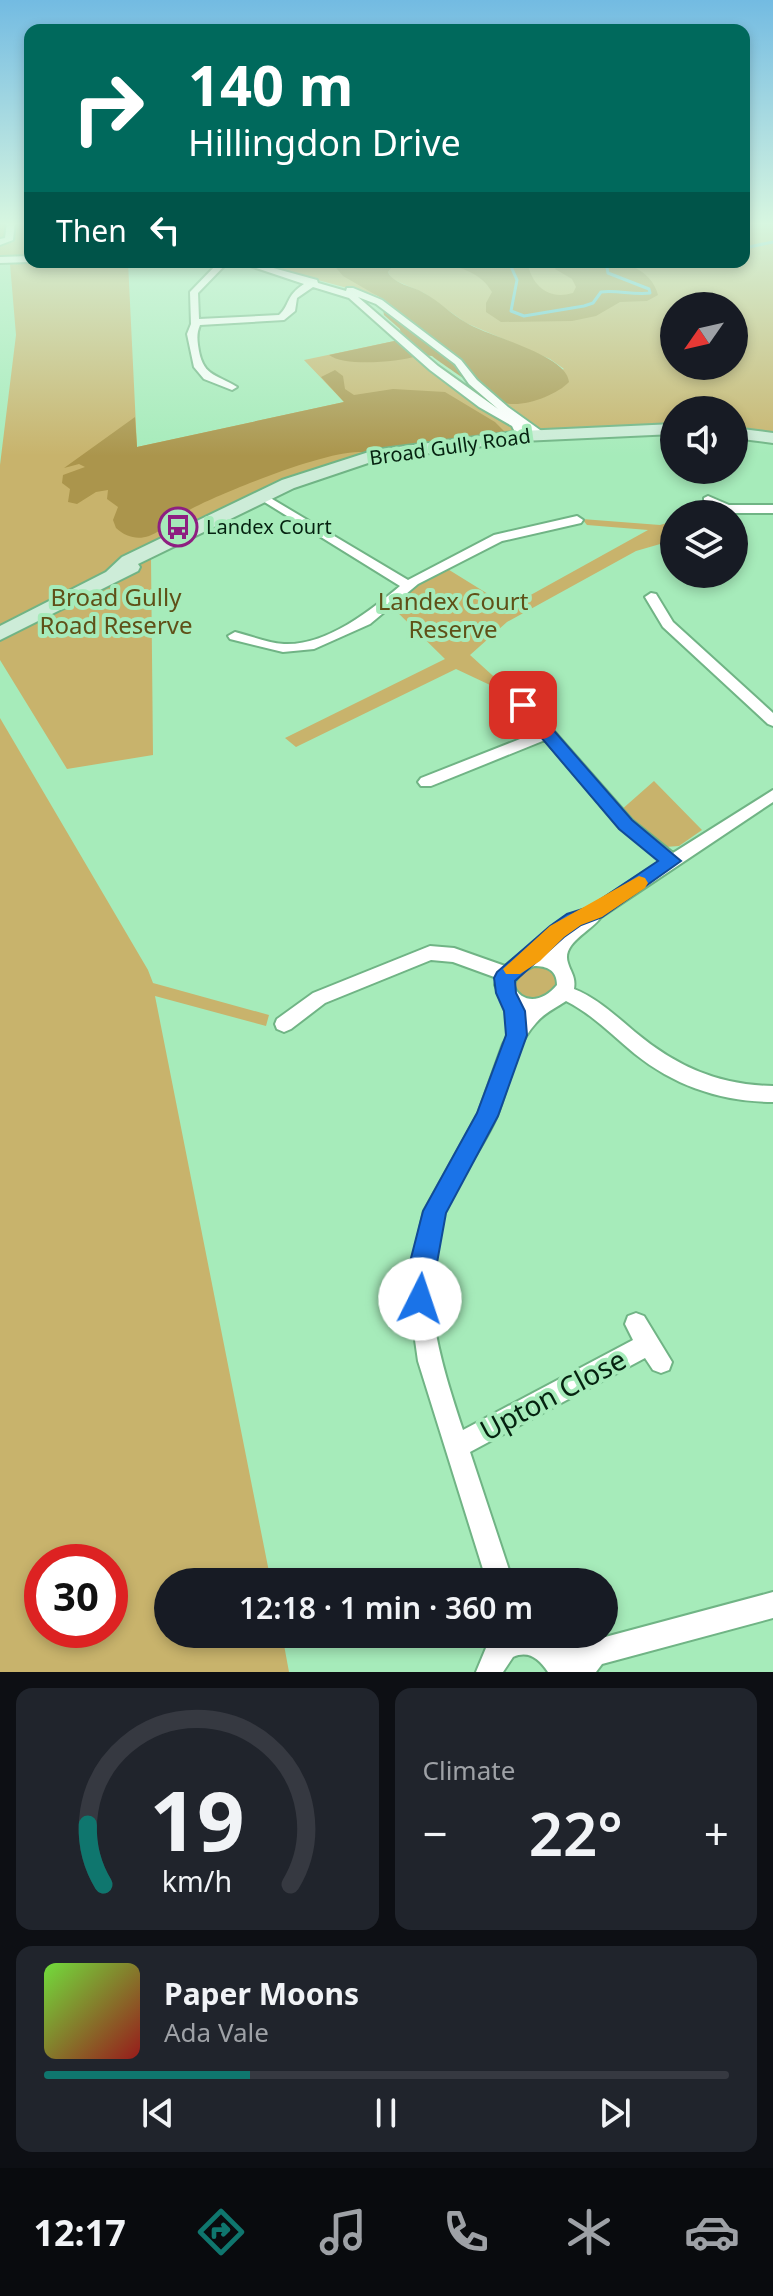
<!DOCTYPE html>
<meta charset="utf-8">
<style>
body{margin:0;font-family:"Noto Sans",sans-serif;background:#20242c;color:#f1f3f6;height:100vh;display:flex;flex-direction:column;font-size:30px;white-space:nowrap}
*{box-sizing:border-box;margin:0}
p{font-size:26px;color:#9ea1a6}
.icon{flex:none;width:44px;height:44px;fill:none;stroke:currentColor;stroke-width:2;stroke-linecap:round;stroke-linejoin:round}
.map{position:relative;height:1672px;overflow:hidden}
.sheet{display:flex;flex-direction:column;gap:16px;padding:16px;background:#0d0f14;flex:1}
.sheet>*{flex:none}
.top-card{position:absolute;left:24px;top:24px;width:726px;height:244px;border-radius:16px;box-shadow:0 4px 12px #0003;background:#00695c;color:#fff;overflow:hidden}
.needle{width:52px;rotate:236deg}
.tools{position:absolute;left:660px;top:292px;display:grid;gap:16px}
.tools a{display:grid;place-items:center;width:88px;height:88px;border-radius:50%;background:#171b24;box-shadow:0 4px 12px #0003;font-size:40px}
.speed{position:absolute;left:24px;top:1544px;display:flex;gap:16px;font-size:40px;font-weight:700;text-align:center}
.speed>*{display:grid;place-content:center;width:104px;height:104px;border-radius:50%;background:#171b24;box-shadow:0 4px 12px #0003;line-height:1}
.speed .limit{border:12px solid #d22;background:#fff;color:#111}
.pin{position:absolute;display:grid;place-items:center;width:68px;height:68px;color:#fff;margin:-34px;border-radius:16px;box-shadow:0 4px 12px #0006}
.me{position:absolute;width:88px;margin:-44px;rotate:4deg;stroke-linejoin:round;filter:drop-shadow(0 0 6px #0008)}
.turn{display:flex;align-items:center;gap:28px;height:168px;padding:0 32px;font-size:36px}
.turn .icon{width:104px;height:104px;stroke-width:2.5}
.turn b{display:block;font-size:56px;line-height:68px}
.then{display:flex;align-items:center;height:76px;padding:0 32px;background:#0003;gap:16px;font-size:30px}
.big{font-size:60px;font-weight:600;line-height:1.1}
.sheet .tile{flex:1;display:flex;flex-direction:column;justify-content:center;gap:12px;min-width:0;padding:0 28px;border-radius:16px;background:#20242c}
.sheet .dial{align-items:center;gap:0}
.dial svg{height:208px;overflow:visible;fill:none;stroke:#363941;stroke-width:7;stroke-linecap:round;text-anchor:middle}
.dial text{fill:#f1f3f6;stroke:none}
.song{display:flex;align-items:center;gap:24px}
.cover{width:96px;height:96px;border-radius:12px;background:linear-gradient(135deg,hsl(100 70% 55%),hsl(0 70% 35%))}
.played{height:8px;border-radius:4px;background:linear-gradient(90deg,#0f766e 30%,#363941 30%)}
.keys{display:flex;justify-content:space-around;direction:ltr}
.heat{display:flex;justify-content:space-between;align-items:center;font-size:44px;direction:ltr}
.sheet .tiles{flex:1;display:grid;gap:16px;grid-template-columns:1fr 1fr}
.tile:last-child{grid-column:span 2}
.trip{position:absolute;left:154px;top:1568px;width:464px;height:80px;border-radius:40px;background:#171b24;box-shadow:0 4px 12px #0003;font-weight:600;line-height:80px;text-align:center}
.dock{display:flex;height:128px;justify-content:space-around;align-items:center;background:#090b0e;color:#9ea1a6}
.dock .icon{width:56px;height:56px}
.dock .selected{color:#0f766e}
.dock b{font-size:36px;color:#f1f3f6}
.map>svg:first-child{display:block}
</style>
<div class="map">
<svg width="773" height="1672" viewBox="0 0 773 1672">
<rect width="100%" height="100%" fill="#a6ebba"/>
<!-- green -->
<path fill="#c8b36c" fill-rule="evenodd" d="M0 222H30V256H11L10 264 128 262 137 447 344 402 304 360 399 340 515 430 512 433 431 443 272 485 166 535 117 567 0 629V465L16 335 10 264H0Z
M744 222H773V434L734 428V410H674V424L540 429 495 399 564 369 550 359 466 323 424 293 392 279 388 272 396 262 454 266 457 262H744ZM674 306H734V366H674Z
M251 262H331C346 282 371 285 383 303L362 292Z
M582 519 660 525 674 521V540L636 551 507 622 470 655 502 684 507 693 456 669 296 747 285 738 445 659 391 606 420 582 446 568 509 607 648 530 587 525Z
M151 558 153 755 67 769 0 660V638Z
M0 718 148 970 153 983 269 1015 266 1026 155 996 271 1582H168V1634H282L289 1672H0ZM42 1562H110V1630H42Z
M654 781 702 830 679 846 665 847 620 811Z
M540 966 556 975 555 988 540 998 519 996 513 985C517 973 527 965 540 966Z"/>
<!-- forest -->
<path fill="#ab954c" d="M331 262H396L388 272C393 284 413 286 424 293 439 301 451 314 465 322 488 337 567 354 569 382 557 395 523 408 505 403 497 401 440 363 432 356L422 355 401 337 400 329 384 315 381 298 343 276Z
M434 262H527C533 287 548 300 573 293L576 287 572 279 555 269 558 265C589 256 648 255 658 295L647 301 620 302 596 316 572 321 501 322 486 312V303L492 292C481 272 456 265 434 262Z
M399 340 417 356C398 362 345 367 329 355Z
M335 370 343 376 345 389 354 395 393 389 445 392 495 422 505 432 501 436 369 454C347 441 216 495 191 509 177 517 164 530 149 536 137 540 126 537 116 528L113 520 118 507 107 499 108 490 96 492 77 504 68 502 70 489 62 483 63 475 85 467 79 464 64 468 135 417 137 447 344 402 321 377Z"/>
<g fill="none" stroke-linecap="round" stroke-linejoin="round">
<!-- stream -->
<path stroke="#63c6da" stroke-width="3" d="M744 248 773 242
M509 262 517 280 511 311 524 316 584 306 593 303 601 292C617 290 633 295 650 293L649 289 608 273 606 262"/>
<defs>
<path id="street" d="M7 222H15L13 240 0 245V239L5 238Z
M30 256V262L0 263V257Z
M219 262H228L198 293 199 319 279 315C290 306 285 296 304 284L238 262H251L317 280 318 283 346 291 347 288H353L382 300 461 360 477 380 508 407 547 435 538 437 523 427 527 436 518 438 512 426 479 407 430 370 349 298 313 287 297 298 295 311 284 320 200 325C197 332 197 337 198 345 202 377 215 373 237 387L232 390 204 379 194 367 187 334 191 324 190 292ZM358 297 376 304 455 364 469 384 498 409 438 366Z
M262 493 408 580 494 535 577 516 583 520 581 523 502 541 418 584 370 624 314 649 283 652 230 639 228 636 235 632C251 636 268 643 284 644 326 646 370 611 400 586L258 498 256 496Z
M708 496 729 505H773V513H727L704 502V498Z
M651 593 656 594 673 622 773 713V726L768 724 663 627 645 597Z
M517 681 524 685 530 704 632 820 673 853 773 790V802L601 917C592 931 561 943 568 963 571 973 576 977 574 989 597 998 616 1016 635 1032 677 1067 719 1085 773 1086V1102C722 1102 675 1086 635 1054 612 1035 592 1014 566 1001 556 1008 544 1013 536 1023 512 1049 510 1086 496 1118 482 1150 459 1177 445 1209 414 1281 440 1360 463 1430L633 1340 625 1324 628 1316 636 1313 644 1316 672 1362 669 1370 661 1373 653 1370 645 1358 470 1452 513 1582H487L418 1361 410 1305 411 1267 424 1211 478 1114 503 1044 522 1013 505 1004 495 985 497 978 453 962 431 960 325 1003 291 1029 284 1032 277 1029 275 1024 277 1019 313 993 430 946 454 948 505 966 560 921 591 907 661 861 620 828 545 740 431 786H421L418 782 421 778 538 732 516 705 510 685ZM534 966C547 966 557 970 557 985 544 1001 523 1006 513 985L520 973Z
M773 1592V1618L602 1664 596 1672H548C539 1659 529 1650 513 1657L503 1672H476L486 1648 502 1634H545L551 1638 581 1635 594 1640Z"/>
<path id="secondary" d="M674 424V434L522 441 377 460 294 488 138 564 140 567 138 571 0 640V626L106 572 122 557 282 480 375 450 522 431Z
M734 428 773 433V443L734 438Z"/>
</defs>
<!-- street casing -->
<use href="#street" stroke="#70b485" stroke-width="4"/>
<!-- secondary casing -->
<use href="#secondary" stroke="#70b485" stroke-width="4"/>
<!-- street -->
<use href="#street" fill="#fff" fill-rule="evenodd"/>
<!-- secondary -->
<use href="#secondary" fill="#cdecd8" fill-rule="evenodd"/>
</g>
<!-- sky -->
<linearGradient id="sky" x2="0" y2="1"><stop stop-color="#73bbe2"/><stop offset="0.49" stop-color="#d7f6e0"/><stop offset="1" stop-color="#d7f6e0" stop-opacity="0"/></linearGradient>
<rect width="773" height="456" fill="url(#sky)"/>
<!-- route -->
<path fill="#1a73e8" stroke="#114b97" stroke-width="2" d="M523 700 528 701 632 820 681 861 602 917 581 925 564 937 515 981 516 993 525 1011 527 1035 498 1116 446 1213 429 1307 420 1311 411 1307 408 1299 409 1266 423 1211 477 1113 506 1035 504 1011 496 993 494 978 497 972 550 926 567 914 589 907 658 861 619 829 517 709 514 705Z"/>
<!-- slow -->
<path fill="#f59e0b" d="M639 876 645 878 648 883 645 888 602 917 581 925 564 937 540 961 520 974H506L503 969 550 926Z"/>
<!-- icons -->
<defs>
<symbol id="bus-ring" viewBox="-11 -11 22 22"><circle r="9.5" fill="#a6ebba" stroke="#8e1f81" stroke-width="1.5"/><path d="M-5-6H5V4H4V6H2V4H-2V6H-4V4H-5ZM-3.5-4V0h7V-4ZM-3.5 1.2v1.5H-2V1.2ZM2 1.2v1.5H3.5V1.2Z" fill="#8e1f81"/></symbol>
</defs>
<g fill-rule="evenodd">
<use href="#bus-ring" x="156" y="505" width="44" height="44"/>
</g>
<g text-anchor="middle" stroke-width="8" stroke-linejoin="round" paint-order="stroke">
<!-- far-street labels -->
<g font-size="20" fill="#052210" stroke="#a6ebba">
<text transform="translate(450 447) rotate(-8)" y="7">Broad Gully Road</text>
</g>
<!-- far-poi labels -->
<g font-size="20" fill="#052210" stroke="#a6ebba" text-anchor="start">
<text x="206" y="534">Landex Court</text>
</g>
<!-- park labels -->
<g font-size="24" fill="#5f5018" stroke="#a6ebba">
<text x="116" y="606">Broad Gully<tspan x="116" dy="28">Road Reserve</tspan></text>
<text x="453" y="610">Landex Court<tspan x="453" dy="28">Reserve</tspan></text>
</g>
<!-- near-street labels -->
<g font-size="28" fill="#052210" stroke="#a6ebba">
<text transform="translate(553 1395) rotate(-28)" y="10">Upton Close</text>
</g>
</g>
</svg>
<div class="tools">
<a><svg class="needle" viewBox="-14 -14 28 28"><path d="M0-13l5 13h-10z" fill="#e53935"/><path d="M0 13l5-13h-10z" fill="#9ea1a6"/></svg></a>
<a><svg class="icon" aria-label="sound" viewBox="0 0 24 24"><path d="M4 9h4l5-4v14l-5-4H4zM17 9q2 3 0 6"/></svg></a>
<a><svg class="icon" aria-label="layers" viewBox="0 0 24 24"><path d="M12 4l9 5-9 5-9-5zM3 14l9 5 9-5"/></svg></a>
</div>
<div class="speed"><div class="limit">30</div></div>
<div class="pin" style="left:523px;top:705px;background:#d93025"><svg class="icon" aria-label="arrive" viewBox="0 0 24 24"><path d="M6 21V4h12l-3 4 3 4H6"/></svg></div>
<svg class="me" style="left:420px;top:1299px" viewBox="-20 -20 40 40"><circle r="19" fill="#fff"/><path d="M0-13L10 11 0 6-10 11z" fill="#1a73e8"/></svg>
<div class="trip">12:18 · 1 min · 360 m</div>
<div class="top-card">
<div class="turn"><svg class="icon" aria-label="right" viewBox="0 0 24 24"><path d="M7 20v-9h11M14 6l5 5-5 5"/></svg><div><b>140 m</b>Hillingdon Drive</div></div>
<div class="then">Then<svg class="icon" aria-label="left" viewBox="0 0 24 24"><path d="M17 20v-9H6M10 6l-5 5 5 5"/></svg></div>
</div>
</div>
<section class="sheet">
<div class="tiles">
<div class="tile dial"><svg viewBox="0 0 100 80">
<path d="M14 69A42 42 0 1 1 86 69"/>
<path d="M14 69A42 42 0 0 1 8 46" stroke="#0f766e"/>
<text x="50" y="56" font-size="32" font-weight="700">19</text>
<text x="50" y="72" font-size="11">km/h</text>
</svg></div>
<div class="tile"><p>Climate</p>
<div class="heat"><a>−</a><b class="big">22°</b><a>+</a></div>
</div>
<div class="tile">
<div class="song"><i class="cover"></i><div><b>Paper Moons</b><p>Ada Vale</p></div></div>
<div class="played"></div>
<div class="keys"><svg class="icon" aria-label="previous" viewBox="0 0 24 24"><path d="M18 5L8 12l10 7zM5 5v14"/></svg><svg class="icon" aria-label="pause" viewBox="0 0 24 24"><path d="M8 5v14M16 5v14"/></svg><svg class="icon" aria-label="next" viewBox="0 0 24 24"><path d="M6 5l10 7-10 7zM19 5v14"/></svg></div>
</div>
</div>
</section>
<nav class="dock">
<b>12:17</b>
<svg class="icon selected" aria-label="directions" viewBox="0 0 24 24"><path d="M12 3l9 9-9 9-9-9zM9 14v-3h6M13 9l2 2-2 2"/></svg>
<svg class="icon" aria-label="music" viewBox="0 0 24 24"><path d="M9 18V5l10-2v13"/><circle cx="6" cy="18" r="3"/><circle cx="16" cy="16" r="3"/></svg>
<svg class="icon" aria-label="phone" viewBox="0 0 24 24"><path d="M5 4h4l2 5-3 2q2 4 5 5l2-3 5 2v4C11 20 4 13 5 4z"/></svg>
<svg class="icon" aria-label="climate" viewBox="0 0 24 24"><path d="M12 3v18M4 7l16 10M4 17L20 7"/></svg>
<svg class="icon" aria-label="car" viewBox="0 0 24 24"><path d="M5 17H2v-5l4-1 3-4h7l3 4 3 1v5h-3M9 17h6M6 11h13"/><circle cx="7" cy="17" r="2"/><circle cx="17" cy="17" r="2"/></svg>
</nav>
